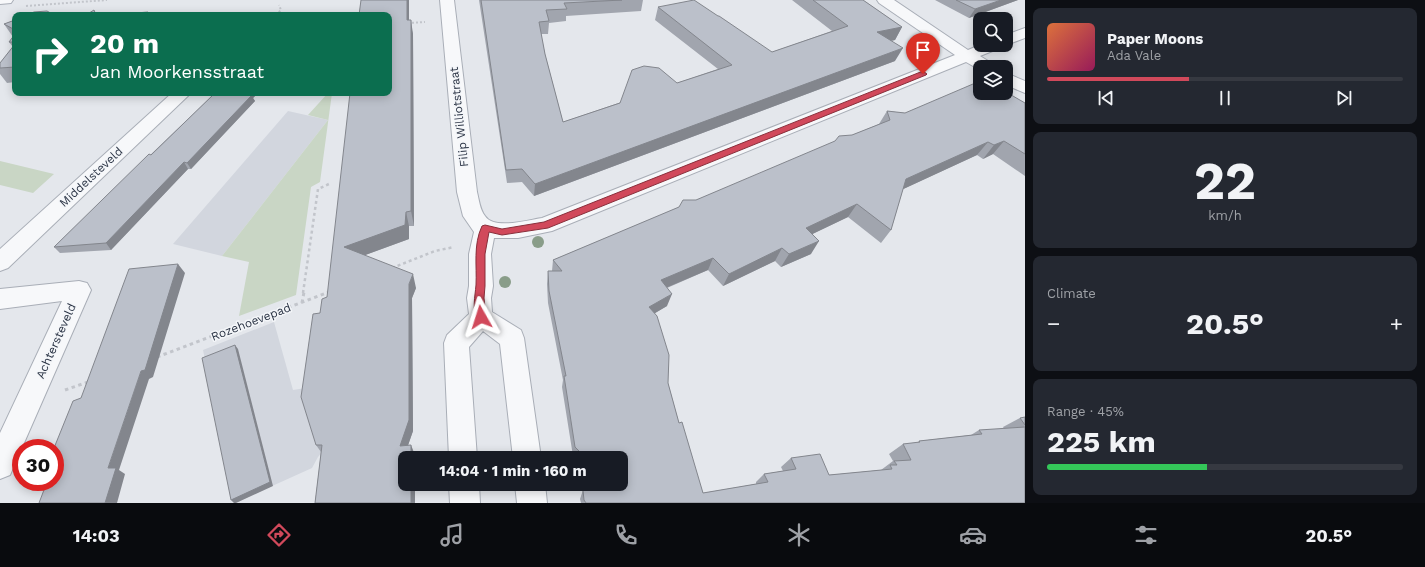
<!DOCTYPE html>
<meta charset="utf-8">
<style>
body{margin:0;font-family:"Work Sans",sans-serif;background:#242831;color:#f1f3f6;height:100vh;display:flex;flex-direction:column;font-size:15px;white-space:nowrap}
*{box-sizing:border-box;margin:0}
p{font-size:13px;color:#9ea1a6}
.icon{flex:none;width:22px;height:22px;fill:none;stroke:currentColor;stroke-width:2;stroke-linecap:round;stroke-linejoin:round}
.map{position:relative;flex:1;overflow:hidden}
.side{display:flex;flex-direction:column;gap:8px;padding:8px;background:#0d0f14;width:400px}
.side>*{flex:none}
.guide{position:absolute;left:12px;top:12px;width:380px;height:84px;border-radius:8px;box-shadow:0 2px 10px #0003;background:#0b6e4f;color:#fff;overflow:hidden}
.fabs{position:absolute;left:973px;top:12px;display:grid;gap:8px}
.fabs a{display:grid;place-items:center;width:40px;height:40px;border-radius:8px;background:#171b24;box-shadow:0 2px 10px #0003;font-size:20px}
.speed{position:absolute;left:12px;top:439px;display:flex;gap:8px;font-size:20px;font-weight:700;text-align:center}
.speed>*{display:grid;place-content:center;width:52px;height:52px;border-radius:50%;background:#171b24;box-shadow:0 2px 10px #0003;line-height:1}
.speed .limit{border:6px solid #d22;background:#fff;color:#111}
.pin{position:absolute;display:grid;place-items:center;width:34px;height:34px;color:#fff;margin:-41px -17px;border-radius:50% 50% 50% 0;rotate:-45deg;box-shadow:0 0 4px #0007}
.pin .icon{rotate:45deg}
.me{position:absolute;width:44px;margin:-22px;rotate:354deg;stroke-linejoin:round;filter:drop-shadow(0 0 3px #0008)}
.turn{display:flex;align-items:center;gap:14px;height:84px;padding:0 12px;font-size:18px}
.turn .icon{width:52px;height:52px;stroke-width:2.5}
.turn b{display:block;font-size:28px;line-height:34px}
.big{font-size:30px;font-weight:700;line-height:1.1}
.side .tile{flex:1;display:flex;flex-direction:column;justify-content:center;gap:6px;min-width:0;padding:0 14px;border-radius:8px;background:#242831}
.side .dial{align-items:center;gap:0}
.dial b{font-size:52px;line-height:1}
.song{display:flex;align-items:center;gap:12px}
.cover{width:48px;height:48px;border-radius:6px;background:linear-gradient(135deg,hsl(20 70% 55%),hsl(330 70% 35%))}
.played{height:4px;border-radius:2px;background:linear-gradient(90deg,#d1495b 40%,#363941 40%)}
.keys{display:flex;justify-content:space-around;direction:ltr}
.heat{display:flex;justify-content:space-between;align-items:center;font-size:22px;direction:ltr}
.charge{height:6px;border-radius:3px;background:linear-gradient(90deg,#34c759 45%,#363941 0)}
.trip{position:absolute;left:398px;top:451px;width:230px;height:40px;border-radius:8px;background:#171b24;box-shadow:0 2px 10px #0003;font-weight:700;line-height:40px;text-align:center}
.tab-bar{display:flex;height:64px;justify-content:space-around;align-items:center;background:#090b0e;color:#9ea1a6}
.tab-bar .icon{width:28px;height:28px}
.tab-bar .on{color:#d1495b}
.tab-bar b{font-size:18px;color:#f1f3f6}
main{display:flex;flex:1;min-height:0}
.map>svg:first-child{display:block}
</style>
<main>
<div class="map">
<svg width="1025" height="503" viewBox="0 0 1025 503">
<rect width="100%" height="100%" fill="#e4e7ec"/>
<!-- built -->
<path fill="#d2d6de" d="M288 111 328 120 222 256 173 244Z
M274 322 293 390 312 387 336 434 318 457 312 468 235 503 203 350Z"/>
<!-- green -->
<path fill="#c9d6c5" d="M328 93H332L320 182 311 187 296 295 239 316 249 262 222 256 328 120 308 115Z
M0 161 54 174 33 193 0 185Z"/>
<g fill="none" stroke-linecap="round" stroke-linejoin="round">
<defs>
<path id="minor" d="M0 0H13L11 3 0 4Z
M440 0H454L477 192C479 200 480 210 485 216 494 230 528 220 542 218L955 55 879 3 877 0H894L968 50 980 45H1002L1000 48 980 56 993 64 995 67H980V70L966 62 552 231 518 238H494L491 254 493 286 491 298 492 312 521 330 524 338 541 458H513L500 344 483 331 469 347 477 458H449L444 343 447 335 469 314 467 298 469 286V254L474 232 463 216 457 192Z
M1025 28V38L1006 45V35Z
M1006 73 1025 81V93L1006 85Z
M172 93H191L8 268 0 271V249Z
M79 281 87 283 91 290 10 475 0 479V433L62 301 0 309V289Z
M449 484H479L480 503H450Z
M515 484H545L547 503H517Z"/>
</defs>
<!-- minor casing -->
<use href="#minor" stroke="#a9aeb7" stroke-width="2"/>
<!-- path-far2 -->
<path stroke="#c2c5cb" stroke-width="2" stroke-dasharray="2 2" stroke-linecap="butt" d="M26 6 107 0
M276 15 281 10 279 5
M408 23 425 22"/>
<!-- path-far1 -->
<path stroke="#c2c5cb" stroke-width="2.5" stroke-dasharray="3 3" stroke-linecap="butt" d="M392 268 435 251 454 247
M303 293 318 189 331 183
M327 293 330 292"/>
<!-- path -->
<path stroke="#c2c5cb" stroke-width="3" stroke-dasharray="3.5 3.5" stroke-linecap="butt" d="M302 303 304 292
M157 357 329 292
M65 390 88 382"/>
<!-- minor -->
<use href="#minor" fill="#f7f8fa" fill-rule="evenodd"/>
</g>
<!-- trees -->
<g fill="#899d89">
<circle cx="538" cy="242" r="6"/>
<circle cx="505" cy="282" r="6"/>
</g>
<!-- wall -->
<path fill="#a1a5ae" d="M479 0H643L641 11 566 16V21L549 23 548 34H541L545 54 563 122 718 69 655 20 658 7 772 52 832 31 792 0H863L902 27 895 40 891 41 895 61 534 196 522 182 507 183Z
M935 0H1018L969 18Z
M15 20V82L7 83 0 74V63L13 47 9 42 13 37 4 24Z
M409 20 413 34 414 226H409V239L365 255 416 288 412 298 413 431 408 445 415 455V503H315L321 452 316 445 320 313 327 297Z
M215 93H258L253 98 255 101 191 169H188L111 250 60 253 54 247Z
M1025 103V176L993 154 983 159 977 155 903 189 891 230 881 243 848 217 812 234 811 254 781 267 775 261 723 286 708 270 667 288V306L655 313 668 383 679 423 703 493 756 484V482L764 474 783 471 781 467 791 458 829 475 881 470 893 461 889 454 903 444 917 443 919 441 971 435 979 430 1004 429 1003 427 1020 418 1025 417V503H581L580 499 583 490 582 484H621V458H574L573 456 562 387 563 380 548 303 547 284 548 271H552L553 260 879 124 887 111 905 113Z"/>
<!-- shaded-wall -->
<path fill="#83868d" d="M407 0H409V35L407 20Z
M1001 0H1018L969 18 975 9Z
M411 20 413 34 414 226 411 211Z
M902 27 895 40 870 45 877 32Z
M903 48 895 61 534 196 535 184Z
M250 93H258L253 98 255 101 191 169 187 163Z
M1004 141 993 154 983 159 994 145Z
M988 142 977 155 897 192 906 179Z
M184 162 188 169 111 250 106 243Z
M857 204 848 217 798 241 806 228Z
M406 212 409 226V239L349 261 344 247Z
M819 241 811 254 781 267 789 254Z
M782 248 775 261 723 286 729 274Z
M713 258 708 270 656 292 661 280Z
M178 264 185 273 153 377 149 379 119 470 125 474 117 503H105L108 468 141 371Z
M413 274 416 288 412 298 413 431 404 457 400 446 409 284Z
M672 294 667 306 645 319 649 307Z
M235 345 238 349 273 486 236 503H234L231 500Z
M411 445 415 455V458H411Z
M411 484H415V503H411Z"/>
<!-- building -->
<path fill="#bbc0ca" stroke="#83868d" d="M361 0H407V20H411V211L406 212 405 225 344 247 413 274 409 284V420L400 446 411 445V458H405V484H411V503H315L322 445H316L301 397 313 314 320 313 322 299 327 297 350 93H389V15H359Z
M481 0H622L564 3 567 9 546 10 549 21 539 22 545 54 563 122 620 103 632 70 644 66 659 68 677 83 732 65 658 7 694 0 718 16H719L772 52 848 26 813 0H863L902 27 877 32 903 48 535 184 522 169 506 170Z
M956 0H1001L975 9Z
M94 10 96 15H86Z
M47 11 54 15H27L34 12Z
M148 12 147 15H112Z
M15 20V30L4 24Z
M15 34V42H9Z
M15 44V67L0 68V63Z
M980 81V93H1006V92L1025 103V154L1004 141 994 145 988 142 906 179 891 230 857 204 806 228 819 241 789 254 782 248 729 274 713 258 661 280 672 294 649 307 657 316 669 355 668 383 679 423 682 422 703 493 768 482 764 474 796 469 791 458 820 454 829 475 892 469 890 465H897L894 461 911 460 903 444 920 442 919 441 982 434 979 430 1025 427V503H586L584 500 583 491 586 484H621V458H581L580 452 575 447 564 376H566L549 291 548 271H562L553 260 679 207 683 200H696L835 141 839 136 852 135 890 120 887 111 905 113Z
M215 93H250L248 95H252L187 163 184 162 106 243 54 247 149 154 151 155Z
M178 264 145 370 141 371 108 468H116L105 503H39L47 482H55V448H54L73 401 81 398 129 269Z
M235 345 270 482 231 500 202 358Z
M1025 417V425L1020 418Z"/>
<!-- route -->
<path fill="#d1495b" stroke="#882f3b" d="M923 71 927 74 926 75 548 228 502 235 489 232 485 254V286L484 298 486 317 484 320 481 321 477 320C472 309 475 297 476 285 477 266 473 245 482 226L485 225 502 229 544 222Z"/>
<g text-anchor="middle" stroke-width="3" stroke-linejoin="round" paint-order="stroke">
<!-- street labels -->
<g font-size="12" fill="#2b3445" stroke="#f4f6f9">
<text transform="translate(459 117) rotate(-96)" y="4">Filip Williotstraat</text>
<text transform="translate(91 177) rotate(-43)" y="4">Middelsteveld</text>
<text transform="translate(251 322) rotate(-21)" y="4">Rozehoevepad</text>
<text transform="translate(56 341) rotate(-66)" y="4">Achtersteveld</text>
</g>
</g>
</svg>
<div class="fabs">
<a><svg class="icon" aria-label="search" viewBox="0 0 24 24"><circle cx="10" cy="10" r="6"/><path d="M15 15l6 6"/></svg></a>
<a><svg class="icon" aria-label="layers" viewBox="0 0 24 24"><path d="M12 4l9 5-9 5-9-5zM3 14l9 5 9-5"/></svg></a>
</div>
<div class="speed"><div class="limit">30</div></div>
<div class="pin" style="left:923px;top:74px;background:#d93025"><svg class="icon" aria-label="arrive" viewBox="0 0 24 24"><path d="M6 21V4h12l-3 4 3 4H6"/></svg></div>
<svg class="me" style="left:481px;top:317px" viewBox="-20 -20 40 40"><path d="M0-17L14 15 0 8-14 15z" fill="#d1495b" stroke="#fff" stroke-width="4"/></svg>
<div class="trip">14:04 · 1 min · 160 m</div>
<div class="guide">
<div class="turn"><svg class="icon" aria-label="right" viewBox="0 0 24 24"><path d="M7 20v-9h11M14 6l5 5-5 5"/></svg><div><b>20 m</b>Jan Moorkensstraat</div></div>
</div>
</div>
<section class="side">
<div class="tile">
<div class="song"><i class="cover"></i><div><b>Paper Moons</b><p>Ada Vale</p></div></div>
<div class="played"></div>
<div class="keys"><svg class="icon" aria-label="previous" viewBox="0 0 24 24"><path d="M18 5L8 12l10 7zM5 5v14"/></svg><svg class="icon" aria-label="pause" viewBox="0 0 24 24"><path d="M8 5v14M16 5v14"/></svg><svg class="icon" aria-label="next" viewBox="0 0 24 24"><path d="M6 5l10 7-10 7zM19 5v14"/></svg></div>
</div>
<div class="tile dial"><b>22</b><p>km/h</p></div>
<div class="tile"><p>Climate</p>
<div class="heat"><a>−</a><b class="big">20.5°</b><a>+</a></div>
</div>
<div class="tile"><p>Range · 45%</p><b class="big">225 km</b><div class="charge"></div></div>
</section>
</main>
<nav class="tab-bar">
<b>14:03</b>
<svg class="icon on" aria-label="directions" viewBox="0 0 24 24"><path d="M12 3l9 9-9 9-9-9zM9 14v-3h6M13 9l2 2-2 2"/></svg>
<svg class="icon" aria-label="music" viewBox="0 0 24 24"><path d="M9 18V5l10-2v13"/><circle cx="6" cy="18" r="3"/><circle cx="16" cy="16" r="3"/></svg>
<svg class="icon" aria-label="phone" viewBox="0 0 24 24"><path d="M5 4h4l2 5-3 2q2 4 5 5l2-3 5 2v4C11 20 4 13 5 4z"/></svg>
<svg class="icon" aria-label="climate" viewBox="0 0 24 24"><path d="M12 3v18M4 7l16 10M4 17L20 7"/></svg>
<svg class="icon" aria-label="car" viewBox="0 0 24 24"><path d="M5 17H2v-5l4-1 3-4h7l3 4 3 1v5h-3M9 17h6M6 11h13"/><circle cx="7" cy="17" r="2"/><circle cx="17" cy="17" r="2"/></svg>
<svg class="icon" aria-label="filters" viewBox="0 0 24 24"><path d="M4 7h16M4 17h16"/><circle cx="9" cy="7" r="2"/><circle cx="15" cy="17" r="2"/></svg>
<b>20.5°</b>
</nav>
